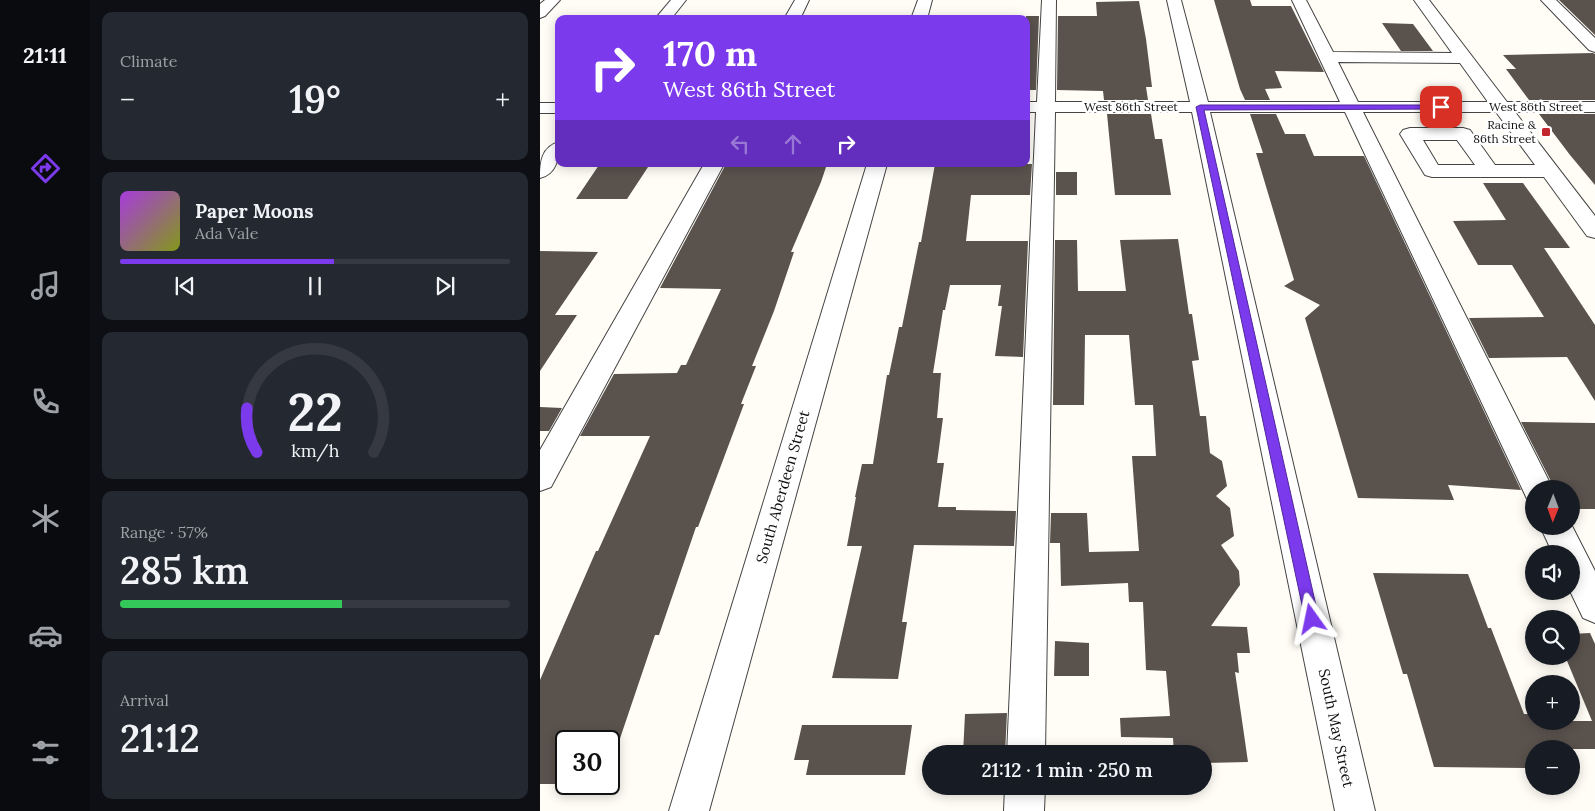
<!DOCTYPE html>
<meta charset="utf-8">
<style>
body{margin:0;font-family:Lora,serif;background:#242831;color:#f1f3f6;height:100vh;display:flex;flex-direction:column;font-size:19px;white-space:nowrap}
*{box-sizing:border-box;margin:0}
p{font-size:16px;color:#9ea1a6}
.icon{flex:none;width:28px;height:28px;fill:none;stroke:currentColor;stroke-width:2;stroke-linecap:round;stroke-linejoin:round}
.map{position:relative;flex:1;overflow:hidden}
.panel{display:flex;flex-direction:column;gap:12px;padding:12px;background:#0d0f14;width:450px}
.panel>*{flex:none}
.top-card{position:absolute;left:15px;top:15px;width:475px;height:152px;border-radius:10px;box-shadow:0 2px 12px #0003;background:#7c3aed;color:#fff;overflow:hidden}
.needle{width:32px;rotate:181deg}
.controls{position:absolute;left:985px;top:480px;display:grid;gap:10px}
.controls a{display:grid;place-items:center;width:55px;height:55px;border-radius:50%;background:#171b24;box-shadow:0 2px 12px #0003;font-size:25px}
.speed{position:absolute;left:15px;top:730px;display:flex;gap:10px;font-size:25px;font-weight:700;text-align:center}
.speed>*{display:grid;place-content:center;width:65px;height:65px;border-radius:50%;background:#171b24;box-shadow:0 2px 12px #0003;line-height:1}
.speed .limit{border:2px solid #111;border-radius:8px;background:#fff;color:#111}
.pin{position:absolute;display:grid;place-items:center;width:42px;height:42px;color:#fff;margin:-21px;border-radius:10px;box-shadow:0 2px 8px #0006}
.me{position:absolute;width:55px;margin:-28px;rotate:348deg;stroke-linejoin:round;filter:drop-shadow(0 0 4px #0008)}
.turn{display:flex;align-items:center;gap:18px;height:105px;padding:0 25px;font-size:22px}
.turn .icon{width:65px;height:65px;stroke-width:2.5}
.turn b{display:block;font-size:35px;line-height:42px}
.lanes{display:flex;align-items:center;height:48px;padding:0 25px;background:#0003;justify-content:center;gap:25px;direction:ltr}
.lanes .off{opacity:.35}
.big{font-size:38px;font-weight:600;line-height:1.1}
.panel .tile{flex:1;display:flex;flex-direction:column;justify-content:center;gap:8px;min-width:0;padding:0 18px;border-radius:10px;background:#242831}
.panel .dial{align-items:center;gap:0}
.dial svg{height:130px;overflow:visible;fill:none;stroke:#363941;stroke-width:7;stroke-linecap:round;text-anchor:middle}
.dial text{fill:#f1f3f6;stroke:none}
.song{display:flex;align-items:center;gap:15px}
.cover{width:60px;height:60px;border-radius:8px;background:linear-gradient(135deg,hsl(280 70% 55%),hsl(70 70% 35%))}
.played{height:5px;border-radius:2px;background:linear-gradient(90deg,#7c3aed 55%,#363941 55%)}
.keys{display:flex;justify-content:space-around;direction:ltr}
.heat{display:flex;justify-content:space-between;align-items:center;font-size:28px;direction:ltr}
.charge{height:8px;border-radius:4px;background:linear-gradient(90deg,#34c759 57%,#363941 0)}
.trip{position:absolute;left:382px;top:745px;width:290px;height:50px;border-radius:25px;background:#171b24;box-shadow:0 2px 12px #0003;font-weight:600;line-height:50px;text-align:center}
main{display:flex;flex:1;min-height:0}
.menu{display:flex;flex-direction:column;width:90px;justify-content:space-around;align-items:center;background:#090b0e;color:#9ea1a6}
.menu .icon{width:35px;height:35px}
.menu .current{color:#7c3aed}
.menu b{font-size:22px;color:#f1f3f6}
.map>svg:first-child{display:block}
</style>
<main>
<nav class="menu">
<b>21:11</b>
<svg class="icon current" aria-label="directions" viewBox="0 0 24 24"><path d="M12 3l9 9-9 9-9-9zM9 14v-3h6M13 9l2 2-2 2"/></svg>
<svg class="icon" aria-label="music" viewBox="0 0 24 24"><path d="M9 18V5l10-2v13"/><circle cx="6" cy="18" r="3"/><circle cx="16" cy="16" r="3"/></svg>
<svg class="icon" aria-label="phone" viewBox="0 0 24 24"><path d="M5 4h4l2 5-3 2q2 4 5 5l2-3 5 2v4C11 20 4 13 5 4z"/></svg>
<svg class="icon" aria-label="climate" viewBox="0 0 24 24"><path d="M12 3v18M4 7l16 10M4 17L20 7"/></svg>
<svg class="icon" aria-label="car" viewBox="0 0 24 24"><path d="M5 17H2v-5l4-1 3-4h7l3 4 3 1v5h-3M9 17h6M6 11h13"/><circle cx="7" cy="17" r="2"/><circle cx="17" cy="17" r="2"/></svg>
<svg class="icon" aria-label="filters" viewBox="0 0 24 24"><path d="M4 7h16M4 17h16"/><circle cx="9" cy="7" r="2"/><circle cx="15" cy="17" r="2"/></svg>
</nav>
<section class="panel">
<div class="tile"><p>Climate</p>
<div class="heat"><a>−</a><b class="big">19°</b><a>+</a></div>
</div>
<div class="tile">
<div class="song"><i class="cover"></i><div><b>Paper Moons</b><p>Ada Vale</p></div></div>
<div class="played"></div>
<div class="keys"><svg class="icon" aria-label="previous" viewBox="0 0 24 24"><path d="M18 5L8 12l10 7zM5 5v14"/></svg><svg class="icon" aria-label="pause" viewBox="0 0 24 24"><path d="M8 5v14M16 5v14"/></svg><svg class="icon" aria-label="next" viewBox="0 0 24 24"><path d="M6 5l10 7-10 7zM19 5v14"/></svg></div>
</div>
<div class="tile dial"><svg viewBox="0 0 100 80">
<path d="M14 69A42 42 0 1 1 86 69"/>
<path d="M14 69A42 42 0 0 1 8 42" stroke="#7c3aed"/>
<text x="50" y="56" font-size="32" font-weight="700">22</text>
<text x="50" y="72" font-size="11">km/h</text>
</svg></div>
<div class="tile"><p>Range · 57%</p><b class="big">285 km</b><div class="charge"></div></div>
<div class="tile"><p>Arrival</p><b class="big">21:12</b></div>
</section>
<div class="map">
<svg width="1055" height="811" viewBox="0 0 1055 811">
<rect width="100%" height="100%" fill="#fffdf5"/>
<!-- building -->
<path fill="#5a524d" d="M674 0H710L712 6H751L784 72 735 71 742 88 725 89 730 100H705L700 89Z
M1019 0H1055V35Z
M599 1 606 39 612 87H606L608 100H564L563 91 517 90 518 16H557L556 2Z
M486 16H499L496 90H486Z
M842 23 873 24 893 51H861Z
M1053 53 1055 54V100H989L966 69H976L963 55Z
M567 114H611L615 139H622L631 195H575Z
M710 114H736L745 134H765L774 156H824L981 490 908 485 914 500 818 498 765 318 780 305 744 286 754 280 716 153H723Z
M999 114H1055V185L1030 155Z
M110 164 87 199H36L59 165Z
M186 164H287L281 182 251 252H254L234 311 212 366H216L201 404H204L158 527H156L119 635H115L69 771V741H26V784H0V680L56 551H58L110 436H40L74 374 137 373 141 365H146L181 289 120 288Z
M395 164H492L490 195H431L426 241H488L483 357 455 356 462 306H458L461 285H410L405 310H403L393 373H401L397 418H403L397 463H404L398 507H416V510L476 511 474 546 374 545 362 622H367L358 679 292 678 322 546H307L316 497H315L322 464H333L347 375H349L359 327H362L379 242H381Z
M516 172H537V195H516Z
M943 183H983L1030 248H1004L1055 325V401L1027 357 949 358 929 318 1004 317 972 265H938L913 221 966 220Z
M638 239 649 314H652L659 360 652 361 660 416H666L670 453 682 461 687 486 676 496 690 508 694 536 681 545 699 571 700 585 671 626 707 627 710 653H697L699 673 695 672 708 762 664 763V754H634L633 738 581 737 580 718 630 716 626 671 606 670 603 602H589L588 583 521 586 520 543H510L511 513H547L549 552 599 551 592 456H616L613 405H595L589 335H545L544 405H513L515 240H537L538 291H586L580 240Z
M0 251 58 252 15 315H37L0 371Z
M0 407 22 408 9 431H0Z
M981 422 1055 423V509H1031V489H1015Z
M833 573 928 574 948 628H951L984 714H994V721H1052L1025 656H1031V634L1050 633 1055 644V749H994V768L894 767 867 674H863Z
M515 641 549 643V676H514Z
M467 713 465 754H423L425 714Z
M262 725H372L365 775H266L269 760H254Z"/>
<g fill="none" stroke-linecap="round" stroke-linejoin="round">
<defs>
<path id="minor" d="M5 0H20L5 16 0 18V4Z
M131 0H146L131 19H115Z
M255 0H269L260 19H244Z
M378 0H392L387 19H371Z
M502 0H516L515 102H650L627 0H641L668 102H800L752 0H766L793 52 912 53 874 0H889L967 102H1055V112H975L1055 216V238L1047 236 1004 177H892L885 175 860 134 863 130 870 128H923L930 130 955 165H995L956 112H823L1013 489H994V501L987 499 805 112H670L835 811H795L652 112H515L505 754H467L496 112H486V102H497ZM798 62 920 63 948 102H818ZM883 140H917L935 165H898Z
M1001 0H1016L1055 38V52L1049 50Z
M0 103H19V113H0Z
M19 142C19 158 17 174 0 178 0 163 1 147 19 142Z
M164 164H184L11 487 0 491V450Z
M327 164H347L169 811H129Z
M1031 524 1055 571V623L1043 618 1030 591 1031 554H1013L1000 526H1031Z
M465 786H505L504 811H464Z"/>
</defs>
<!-- minor casing -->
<use href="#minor" stroke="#444" stroke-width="2"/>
<!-- minor -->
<use href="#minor" fill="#fff" fill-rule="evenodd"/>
</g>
<!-- route -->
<path fill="#7c3aed" stroke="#51269a" d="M660 105H901L905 107 901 109 664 110 779 619 777 624 772 626 767 624 765 619 656 107Z"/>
<!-- markers -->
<rect fill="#c4262e" stroke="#fff" stroke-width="2" x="1001" y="127" width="10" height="10" rx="2.5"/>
<g text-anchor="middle" stroke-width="5" stroke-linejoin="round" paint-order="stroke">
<!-- far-street labels -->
<g font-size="12" fill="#111" stroke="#fff">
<text x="591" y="111">West 86th Street</text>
<text x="996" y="111">West 86th Street</text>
</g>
<!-- far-poi labels -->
<g font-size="12" fill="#111" stroke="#fff" text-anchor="end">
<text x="996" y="129">Racine &amp;<tspan x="996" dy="14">86th Street</tspan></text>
</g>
<!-- street labels -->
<g font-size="15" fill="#111" stroke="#fff">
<text transform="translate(243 487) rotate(-74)" y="5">South Aberdeen Street</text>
<text transform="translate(796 728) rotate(78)" y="5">South May Street</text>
</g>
</g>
</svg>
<div class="controls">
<a><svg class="needle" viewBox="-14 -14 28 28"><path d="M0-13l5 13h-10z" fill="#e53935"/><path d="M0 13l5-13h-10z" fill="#9ea1a6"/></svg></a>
<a><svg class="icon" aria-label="sound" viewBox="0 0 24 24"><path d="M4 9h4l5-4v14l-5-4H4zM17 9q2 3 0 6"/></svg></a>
<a><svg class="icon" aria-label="search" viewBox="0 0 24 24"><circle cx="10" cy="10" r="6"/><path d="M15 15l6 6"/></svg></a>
<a>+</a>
<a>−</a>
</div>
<div class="speed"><div class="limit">30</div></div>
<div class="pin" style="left:901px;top:107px;background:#d93025"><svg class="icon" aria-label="arrive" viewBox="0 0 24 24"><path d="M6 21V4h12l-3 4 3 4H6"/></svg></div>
<svg class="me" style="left:772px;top:619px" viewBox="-20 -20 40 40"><path d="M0-17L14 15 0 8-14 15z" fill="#7c3aed" stroke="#fff" stroke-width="4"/></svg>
<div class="trip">21:12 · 1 min · 250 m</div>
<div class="top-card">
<div class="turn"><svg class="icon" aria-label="right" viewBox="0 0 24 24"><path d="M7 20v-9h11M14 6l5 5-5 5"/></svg><div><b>170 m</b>West 86th Street</div></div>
<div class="lanes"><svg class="icon off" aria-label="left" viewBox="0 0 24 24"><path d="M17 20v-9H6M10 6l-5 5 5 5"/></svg><svg class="icon off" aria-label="ahead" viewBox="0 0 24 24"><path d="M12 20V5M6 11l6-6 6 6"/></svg><svg class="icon" aria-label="right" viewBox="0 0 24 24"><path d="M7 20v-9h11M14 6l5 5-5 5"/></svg></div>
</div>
</div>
</main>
